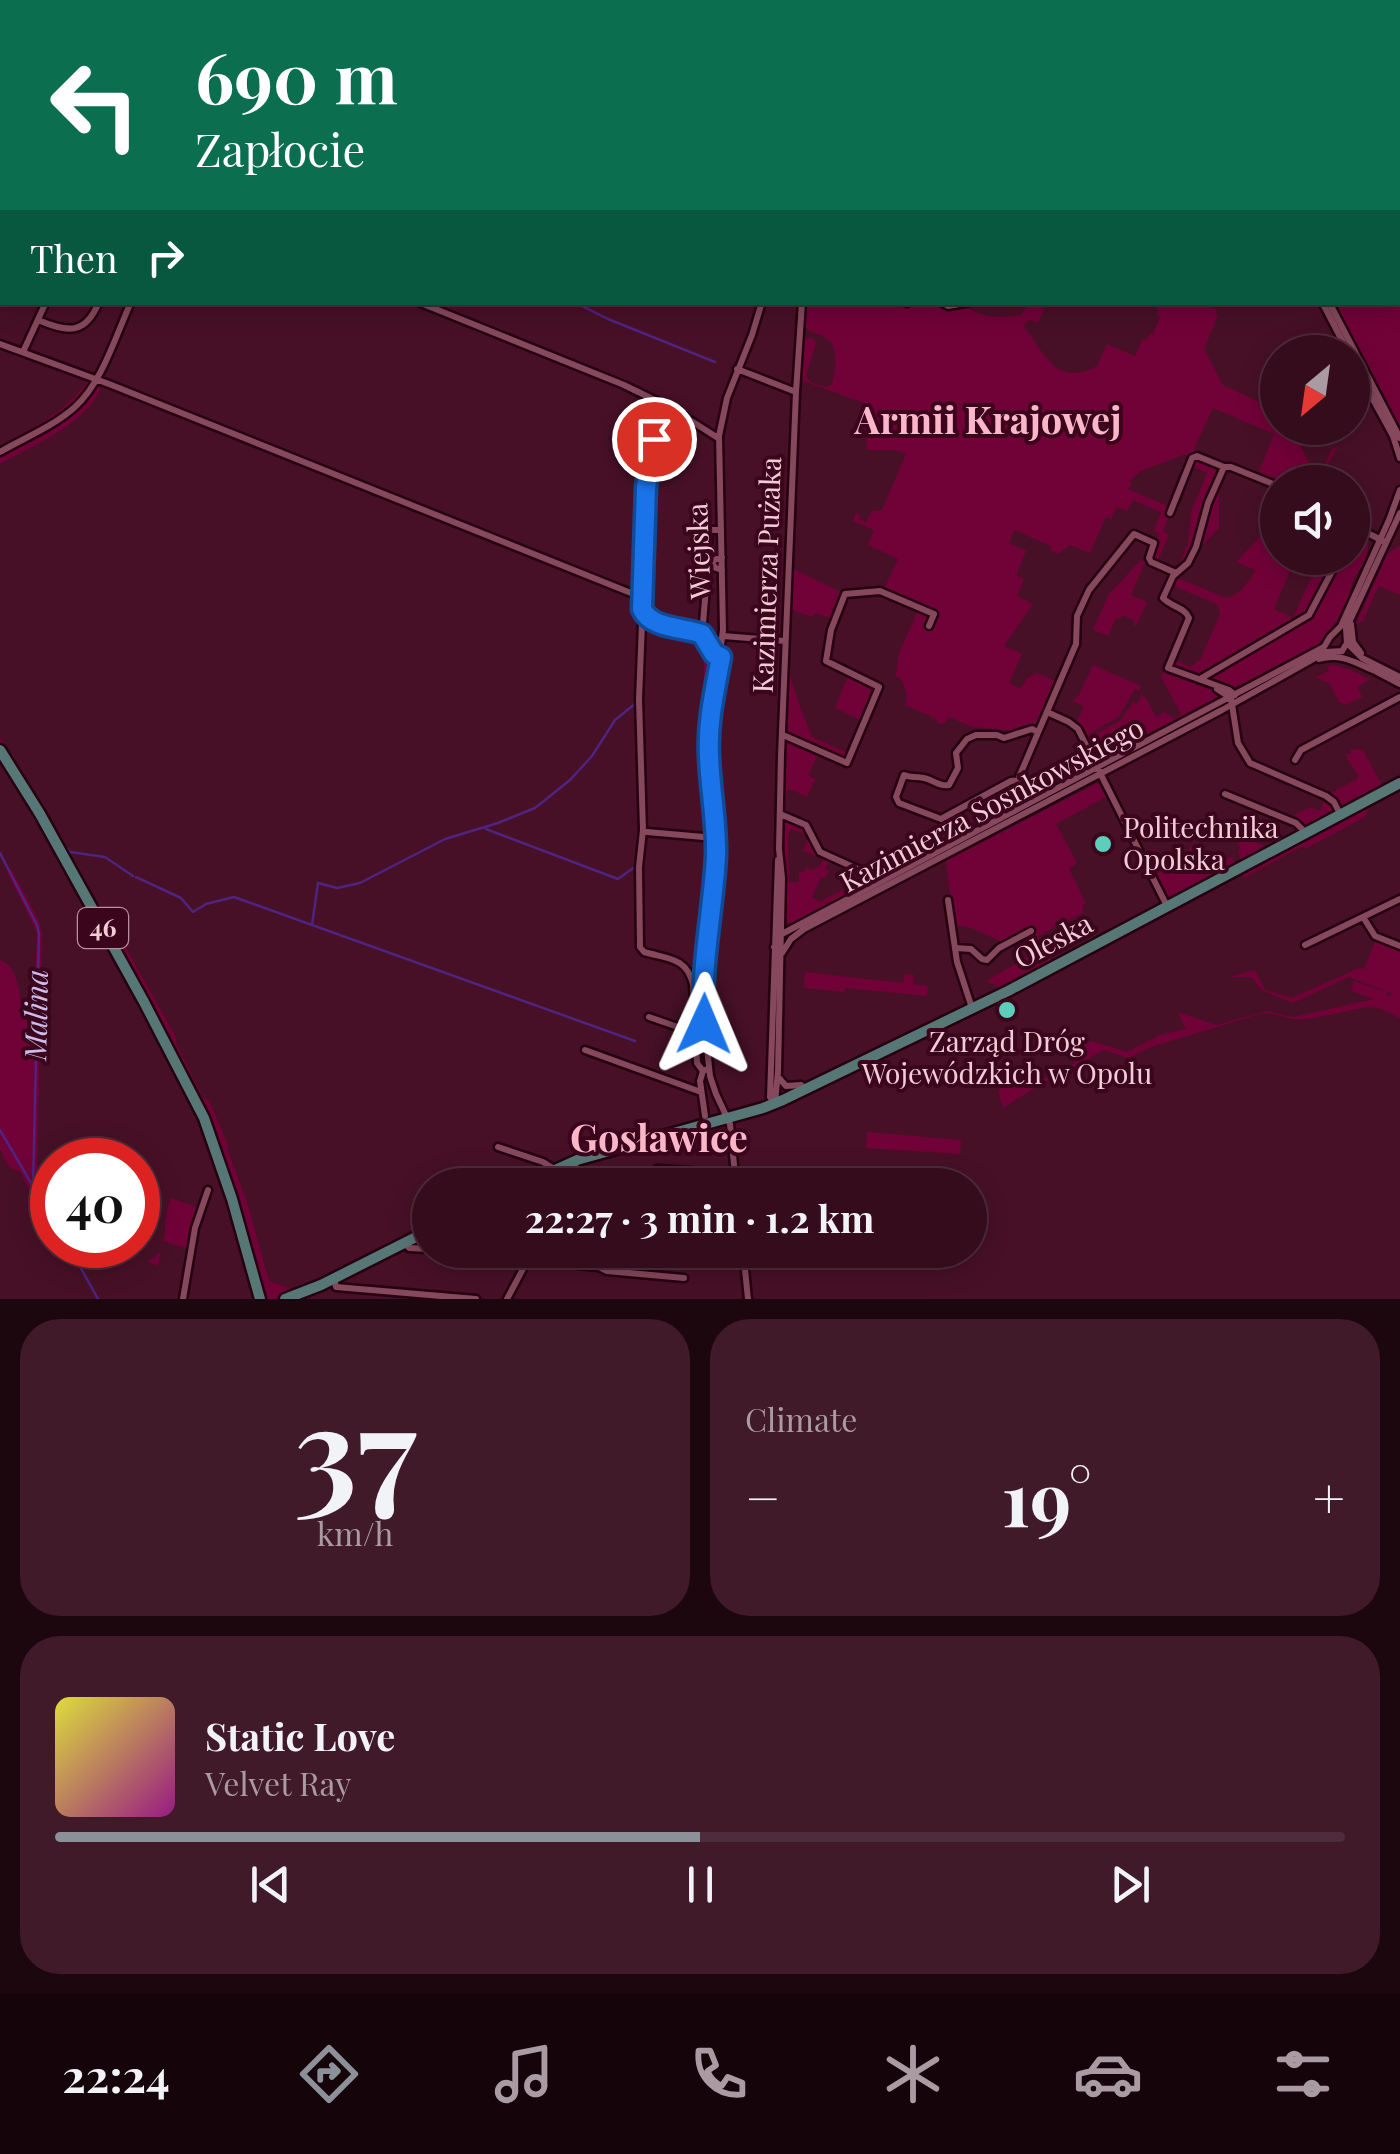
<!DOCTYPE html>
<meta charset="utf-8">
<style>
body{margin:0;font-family:"Playfair Display",serif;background:#401a29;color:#f1f3f6;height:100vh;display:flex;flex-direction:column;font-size:38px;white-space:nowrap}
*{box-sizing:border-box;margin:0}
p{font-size:32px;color:#aa9ba3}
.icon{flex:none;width:55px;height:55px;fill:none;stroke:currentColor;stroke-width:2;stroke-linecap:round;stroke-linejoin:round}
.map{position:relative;height:1299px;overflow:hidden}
.details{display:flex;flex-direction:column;gap:20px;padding:20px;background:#1d070f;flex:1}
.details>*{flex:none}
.guide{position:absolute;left:0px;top:0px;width:1400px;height:305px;box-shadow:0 5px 25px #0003,0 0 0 2px #4f2c3b;background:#0b6e4f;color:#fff;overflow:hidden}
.needle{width:65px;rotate:209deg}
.controls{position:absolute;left:1260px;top:335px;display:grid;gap:20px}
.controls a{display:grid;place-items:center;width:110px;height:110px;border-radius:50%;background:#350c1c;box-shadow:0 5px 25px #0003,0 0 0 2px #4f2c3b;font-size:50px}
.speed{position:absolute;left:30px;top:1138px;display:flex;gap:20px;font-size:50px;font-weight:700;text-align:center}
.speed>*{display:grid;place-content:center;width:130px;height:130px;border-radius:50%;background:#350c1c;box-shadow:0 5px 25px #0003,0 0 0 2px #4f2c3b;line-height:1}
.speed .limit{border:15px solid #d22;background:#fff;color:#111}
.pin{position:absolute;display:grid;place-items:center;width:85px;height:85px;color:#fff;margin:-42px;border:5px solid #fff;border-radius:50%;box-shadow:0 2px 10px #0007}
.me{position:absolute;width:110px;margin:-55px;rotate:1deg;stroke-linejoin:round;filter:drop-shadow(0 0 8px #0008)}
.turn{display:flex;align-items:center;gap:35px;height:210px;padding:0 30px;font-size:45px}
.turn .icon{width:130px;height:130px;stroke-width:2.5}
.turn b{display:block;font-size:70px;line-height:85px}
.then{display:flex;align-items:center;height:95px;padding:0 30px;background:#0003;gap:20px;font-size:38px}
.big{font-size:75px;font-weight:700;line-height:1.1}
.details .card{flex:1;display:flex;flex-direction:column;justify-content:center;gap:15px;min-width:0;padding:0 35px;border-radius:40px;background:#401a29}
.details .dial{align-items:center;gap:0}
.dial b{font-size:130px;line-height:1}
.song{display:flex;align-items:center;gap:30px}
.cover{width:120px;height:120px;border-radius:15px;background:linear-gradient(135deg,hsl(60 70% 55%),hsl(310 70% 35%))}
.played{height:10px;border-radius:5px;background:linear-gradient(90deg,#8c9099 50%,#4f2c3b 50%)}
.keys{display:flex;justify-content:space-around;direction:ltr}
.heat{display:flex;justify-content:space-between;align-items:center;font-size:55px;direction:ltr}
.details .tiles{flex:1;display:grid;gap:20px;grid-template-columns:1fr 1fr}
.card:last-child{grid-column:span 2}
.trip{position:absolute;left:412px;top:1168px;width:575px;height:100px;border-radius:50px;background:#350c1c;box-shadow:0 5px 25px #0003,0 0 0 2px #4f2c3b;font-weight:700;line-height:100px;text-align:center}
.dock{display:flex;height:160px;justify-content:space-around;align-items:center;background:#15050b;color:#aa9ba3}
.dock .icon{width:70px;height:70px}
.dock .active{color:#8c9099}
.dock b{font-size:45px;color:#f1f3f6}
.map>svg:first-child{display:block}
</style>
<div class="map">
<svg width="1400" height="1299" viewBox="0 0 1400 1299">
<rect width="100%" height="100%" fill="#471026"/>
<!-- green -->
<path fill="#710238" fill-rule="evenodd" d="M1398 94 1400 99V438L1329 303 1398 302Z
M802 303H898V305L906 308 909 303H937L936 305 948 311 964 309V305C981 319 1000 318 1021 315L1030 303H1047L1038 323 1030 320 1025 323 1024 327C1046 354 1055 388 1097 366L1107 344 1135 356 1143 339 1147 340 1150 333 1153 334 1160 317 1157 315 1158 311 1154 303H1203L1217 310 1216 314 1218 316 1204 349 1223 385 1277 410 1278 428H1291L1318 479 1332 449 1350 441 1338 447 1317 482 1285 471 1278 480 1259 472 1274 434 1213 408 1194 449 1220 460 1219 462 1216 459 1203 453 1201 458 1217 465 1214 479 1219 481V528L1176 573 1188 543 1191 512 1207 473 1182 462 1188 459 1186 454 1141 471 1130 481 1132 484 1128 489 1165 505 1173 507 1163 531 1169 535 1156 565 1149 558 1159 534 1154 531 1161 512 1133 500 1127 511 1117 507 1111 519 1106 517 1090 553 1070 545 1058 554 1051 551V546L1014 530 1009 543 1026 551 1016 575 1024 579 1017 596 1033 604 1004 646 1022 654 1009 683 1021 689 1026 679 1037 673 1060 683 1038 732H1010L1009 730 972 727 949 717 944 724 938 723 935 717 930 724 933 717 905 705C909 696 905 688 901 679L894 675 896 674 899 653 919 608 879 589 885 587 898 559 868 545 874 530 853 521 856 513 860 515 859 519 866 522 872 511 882 510 906 454 896 450H867L864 403 798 379 799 345 804 339 812 338 816 343 806 375C809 384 819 385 827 387L832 384C847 319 808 346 802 319 801 317 802 304 802 303Z
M89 378 102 383C93 421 32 446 0 464V447C33 427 68 412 89 378Z
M1277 523 1278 558H1282L1284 562 1292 566 1274 609 1293 618 1313 573 1296 565 1299 558H1352L1353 530 1368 542C1370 556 1361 567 1354 579 1352 583 1351 588 1349 594 1342 614 1329 636 1314 648L1318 647 1237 690 1231 689H1237L1251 681 1229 689 1231 698 1102 762 1098 761 1089 743 1090 738 1084 741 1075 726 1084 706 1072 701 1079 695 1093 665 1141 686 1139 691 1135 689 1119 717 1089 734 1090 737 1121 720 1133 702 1137 704 1141 695 1146 698 1156 717 1165 712 1174 719 1181 714 1161 677 1164 671 1208 689 1209 685 1168 668 1172 659 1190 667 1200 660 1220 614 1217 604 1169 584 1173 576 1226 598C1238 596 1250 581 1255 570L1236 562 1260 537 1268 540Z
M1400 546V595L1379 586 1364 618 1365 620 1356 624 1388 553Z
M1141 560 1145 562 1131 595 1147 602 1136 626 1134 625 1135 621 1122 615 1120 619 1116 618 1108 636 1093 630 1109 594Z
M789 567 845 594 833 626 828 624 830 618 816 613 812 617 787 608Z
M708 648 721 657 710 717 716 847 712 865 702 744 705 710 703 709 704 659H707Z
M787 661C792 687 802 711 812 737L851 754 847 763 830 756 828 759 818 755 808 775 815 779 807 797 793 790H787L785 816 790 818 789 823 804 829 807 834 810 833 814 839 822 843 821 853 835 859 832 864 828 863 825 869 829 871 825 878 821 877 812 897 819 902 851 886 853 881 859 884 864 872 870 874 873 868 882 873 956 835 947 816 956 811 958 815 955 817 962 829 982 819 973 802 982 797 984 801 980 804 986 814 994 810 986 794 995 809 1001 807 993 791 1002 805 1009 803 1002 786 1010 801 1018 798 1010 781 1019 780 1029 797 1095 761 1098 767 793 925 784 919 779 849ZM791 829 809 836 803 851 823 859 820 866 812 870 806 868 803 873 799 871V882H789L788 835Z
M1333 665 1348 669 1370 679 1358 687 1362 697 1346 705 1339 702 1330 684 1315 677 1329 671 1327 666Z
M848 676 872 687 879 685 865 722 835 708Z
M0 738 40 803 63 844 69 852 101 911 107 914 177 1039 176 1043 203 1098 209 1100 228 1145 227 1148 247 1202 269 1281 292 1289 302 1286 303 1290 280 1299H261L204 1118 0 750Z
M1351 749 1363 750 1385 791 1364 803 1368 811 1365 817 1305 849 1303 846 1244 878 1240 868 1243 862 1238 853 1240 848 1236 839 1233 840 1229 833 1199 820 1269 848 1303 830 1287 819 1310 807 1320 811 1326 796 1359 778 1345 754H1350Z
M1096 784H1099L1106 797 1056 824 1077 863 1069 869 1086 903 1082 906 1084 912 1038 936 1052 961 1093 939 1094 941 1008 991 986 981 1039 950 1030 932 1006 944 972 928 954 925 946 861Z
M1195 842 1209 869 1215 868 1229 857H1232L1236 866 1174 899C1157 894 1151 871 1144 856L1154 849 1173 868Z
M12 870 39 921 42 932 37 1181C41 1202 53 1203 52 1229L25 1182 20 1171C8 1171 5 1159 0 1149V960C26 970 13 1007 33 1024L37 932 7 872Z
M1377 937 1400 946V1018C1393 1015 1385 1010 1377 1008 1360 1004 1318 1021 1296 1019 1284 1019 1276 1012 1263 1013L1151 1047 1128 1058 1104 1050 1038 1086 1003 1108 998 1090 1036 1069 1040 1077 1046 1078 1075 1063 1069 1052 1092 1041 1127 1052 1160 1035 1186 1029 1178 1012 1216 1025 1267 1011 1293 1017 1374 999 1351 991 1354 981 1387 992V996L1393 994 1349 977 1293 1003 1263 991 1251 977H1229L1255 970 1265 990 1292 998 1359 968 1364 969Z
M805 972 903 983 905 974 914 975 913 984 928 986 927 996 845 988 844 992 804 988Z
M867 1132 961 1140 960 1154 866 1148Z
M171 1198 201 1209 192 1250 163 1241 158 1266 147 1261C153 1258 157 1257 161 1250 167 1237 163 1216 171 1198Z"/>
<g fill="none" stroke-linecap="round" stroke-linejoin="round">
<!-- stream -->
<path stroke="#4e2480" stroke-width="2.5" d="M574 302 608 319 715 362
M486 829 618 879 636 866
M63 845 70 852 105 857 133 876
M0 853 37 925 39 934 33 1186
M136 877 181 898 193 912 206 904 234 897 635 1041
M312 925 318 883 337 888 360 883 445 839 498 823 535 808 570 780 592 756 615 720 636 703
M0 1130 52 1219
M68 1245 98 1299"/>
<defs>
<path id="minor" d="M505 0 512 2
M607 0 612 2
M693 0V2
M832 0 833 2
M838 0 839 2
M880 0 885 2
M982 0 987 2
M1117 0 1121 2
M15 2 16 0
M67 2 68 0
M254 2 255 0
M268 2 270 0
M276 2 277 0
M424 2V0
M469 2 470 0
M926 2 928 0
M950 2 951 0
M993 2 994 0
M1173 2 1175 0
M1225 2 1226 0
M1294 2 1295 0
M1300 2 1301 0
M1398 23 1400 26
M0 84 2 86
M0 138 2 139
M0 203 2 197
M0 278 2 279
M418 302 624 385 671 408 718 438
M907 302V303
M941 302 948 306 970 302
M1322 302 1348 352
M1329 302 1400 438
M38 320C67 332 85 336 99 302
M0 344 109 384 641 597 645 617 654 621 702 634 714 655 721 657
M23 352 46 302
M1352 361 1393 436 1400 458
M737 369 796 392
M0 452C24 438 54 426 75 407 102 383 116 335 131 302
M1224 467 1208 503 1196 547 1188 563 1173 576 1163 598C1171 607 1185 607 1189 618L1168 668 1229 690 1235 695
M1170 513 1192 458 1197 456 1224 467H1231L1278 486
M1352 525 1383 541
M722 557 714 560 712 565 716 568 722 570
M707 571 709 530H721
M641 597 647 468 661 403
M644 615 642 623 639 699 643 830 639 867 640 947 644 952C668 959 686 957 693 984L697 1063 703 1071
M1351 624 1353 642 1361 653
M702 635 707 576 708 570 713 566
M723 636 785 641
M1348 644 1362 658 1400 677
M1342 651 1347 643 1346 629 1400 513
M1319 659C1342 652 1357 664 1378 672
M1377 672 1400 684
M1200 679 1309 615 1339 558
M1217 689 1231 698 1238 743 1250 763 1326 796 1334 802 1340 814
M1047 712 1069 722 1078 729 1167 906
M783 735 847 763 879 687 826 661 831 630 845 594 880 591 934 614 929 626
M1295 760 1301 750 1400 697
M1019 780 1011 781 941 819 899 803 896 797 904 775C911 778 916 776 924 778 934 780 939 787 949 785L958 768 956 753 967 739 976 735H997L1004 738 1032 729 1038 732
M1225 794 1296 823 1305 832
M1031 802 1019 777 1076 644 1077 616 1089 590 1134 534 1154 543 1149 558 1151 562 1176 573
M780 814 806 825 820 852 882 880
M647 832 715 838
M948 900 957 962 972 1008
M1363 917 1375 936 1400 946
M1305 945 1400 899
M774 947 780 935 1324 647 1330 637 1341 626 1389 520 1400 490
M955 948 971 949 982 959 987 960 999 948 1031 931
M782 953 791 939 804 929 1222 710 1326 652 1342 651
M649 1017 695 1033
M585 1050 701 1092
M779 1078 786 1086 801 1085
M775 1102 778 1072 782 878 779 849 781 755 796 392 802 302
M774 1103 770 1097 778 860
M705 1116 700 1081 703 1071 705 1070
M498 1147 543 1162 554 1169
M657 1169 735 1174
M652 1184 668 1185
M566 1185 577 1161
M736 1185 730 1124 716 1094 710 1076 703 1009 708 934 716 857 709 735 723 630 719 436 727 398 752 335 762 302
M405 1243 409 1248 430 1249
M436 1250 529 1257
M743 1250 748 1299
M527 1260 599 1267 607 1271 684 1278
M334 1279 336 1287 476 1299
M183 1299 195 1228 208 1190
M507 1299 533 1250"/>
<path id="major" d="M1388 0 1396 2
M1398 10 1400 11
M0 750 40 814 144 1002 204 1118 232 1199 260 1299
M522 1185 577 1160 763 1108 783 1100 1008 991 1400 783
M285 1299 321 1285 430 1230"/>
</defs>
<!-- minor casing -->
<use href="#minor" stroke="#26010f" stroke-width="11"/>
<!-- major casing -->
<use href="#major" stroke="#26010f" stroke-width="15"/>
<!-- minor -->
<use href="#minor" stroke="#85485c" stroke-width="6"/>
<!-- major -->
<use href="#major" stroke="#577776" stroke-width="10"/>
<defs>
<path id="rail" d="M1378 0 1379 2
M1398 41 1400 45
M1398 66 1400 71"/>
</defs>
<!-- rail casing -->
<use href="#rail" stroke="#b28695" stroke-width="6"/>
<!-- rail -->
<use href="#rail" stroke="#3b051c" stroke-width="2.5" stroke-dasharray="8" stroke-linecap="butt"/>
<defs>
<path id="major-bridge" d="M1368 0 1376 2"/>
</defs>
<!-- major-bridge casing -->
<use href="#major-bridge" stroke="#26010f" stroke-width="15" stroke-linecap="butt"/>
<!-- major-bridge -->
<use href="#major-bridge" stroke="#577776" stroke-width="10"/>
</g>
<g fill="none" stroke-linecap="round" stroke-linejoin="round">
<defs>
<path id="route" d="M654 439 646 487 642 609C651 629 683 627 702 634L714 654 721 657C715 690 707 722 709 756 710 789 717 823 716 856 713 912 700 968 704 1024"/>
</defs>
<!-- route casing -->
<use href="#route" stroke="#114b97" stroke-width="25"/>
<!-- route -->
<use href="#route" stroke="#1a73e8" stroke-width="18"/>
</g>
<!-- markers -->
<g fill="#5cceba" stroke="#3b051c" stroke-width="4">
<circle cx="1103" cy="844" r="10"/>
<circle cx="1007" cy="1010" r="10"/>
</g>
<g text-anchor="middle" stroke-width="8" stroke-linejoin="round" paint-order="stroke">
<!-- shield labels -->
<rect fill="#3b051c" stroke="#ba909e" stroke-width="2.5" x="78" y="908" width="50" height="40" rx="8"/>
<g font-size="25" font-weight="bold" fill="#f1ccd6">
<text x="103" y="937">46</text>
</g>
<!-- street labels -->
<g font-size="28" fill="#f1ccd6" stroke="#3b051c">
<text transform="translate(699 551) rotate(-92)" y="10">Wiejska</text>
<text transform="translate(767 575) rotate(-88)" y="10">Kazimierza Pużaka</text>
<text transform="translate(992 805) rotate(-28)" y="10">Kazimierza Sosnkowskiego</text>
<text transform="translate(1053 941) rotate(-28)" y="10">Oleska</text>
</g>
<!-- poi labels -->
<g font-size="28" fill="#f1ccd6" stroke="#3b051c" text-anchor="start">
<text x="1123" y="838">Politechnika<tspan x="1123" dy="32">Opolska</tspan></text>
<text x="1007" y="1052" text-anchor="middle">Zarząd Dróg<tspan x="1007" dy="32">Wojewódzkich w Opolu</tspan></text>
</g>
<!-- water labels -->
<g font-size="30" font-style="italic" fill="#ccbbec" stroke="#3b051c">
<text transform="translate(37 1015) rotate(-89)" y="10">Malina</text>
</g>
<!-- district labels -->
<g font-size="38" font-weight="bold" fill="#fcb6ca" stroke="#3b051c">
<text x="988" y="434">Armii Krajowej</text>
<text x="659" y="1152">Gosławice</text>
</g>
</g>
</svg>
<div class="controls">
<a><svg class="needle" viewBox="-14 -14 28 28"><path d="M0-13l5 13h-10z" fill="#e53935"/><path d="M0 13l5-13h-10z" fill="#aa9ba3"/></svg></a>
<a><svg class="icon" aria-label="sound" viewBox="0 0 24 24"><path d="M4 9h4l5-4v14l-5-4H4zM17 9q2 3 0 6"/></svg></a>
</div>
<div class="speed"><div class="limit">40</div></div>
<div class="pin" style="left:654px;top:439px;background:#d93025"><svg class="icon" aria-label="arrive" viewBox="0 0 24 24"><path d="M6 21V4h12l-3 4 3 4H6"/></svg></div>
<svg class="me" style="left:704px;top:1024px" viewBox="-20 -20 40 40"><path d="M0-17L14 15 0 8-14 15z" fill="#1a73e8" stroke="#fff" stroke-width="4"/></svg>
<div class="trip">22:27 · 3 min · 1.2 km</div>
<div class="guide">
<div class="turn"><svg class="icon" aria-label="left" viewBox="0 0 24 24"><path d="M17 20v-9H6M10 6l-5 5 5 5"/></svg><div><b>690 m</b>Zapłocie</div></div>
<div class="then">Then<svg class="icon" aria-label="right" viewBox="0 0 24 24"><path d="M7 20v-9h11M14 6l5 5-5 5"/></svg></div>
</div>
</div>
<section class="details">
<div class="tiles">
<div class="card dial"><b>37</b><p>km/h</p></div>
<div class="card"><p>Climate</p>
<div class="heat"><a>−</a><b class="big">19°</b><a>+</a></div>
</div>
<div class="card">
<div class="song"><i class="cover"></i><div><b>Static Love</b><p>Velvet Ray</p></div></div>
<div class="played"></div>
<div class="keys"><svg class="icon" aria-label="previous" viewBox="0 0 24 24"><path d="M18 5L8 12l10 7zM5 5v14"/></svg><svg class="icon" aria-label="pause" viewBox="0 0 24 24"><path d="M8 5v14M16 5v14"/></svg><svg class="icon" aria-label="next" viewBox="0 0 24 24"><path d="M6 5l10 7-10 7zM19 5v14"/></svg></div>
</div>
</div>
</section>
<nav class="dock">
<b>22:24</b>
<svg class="icon active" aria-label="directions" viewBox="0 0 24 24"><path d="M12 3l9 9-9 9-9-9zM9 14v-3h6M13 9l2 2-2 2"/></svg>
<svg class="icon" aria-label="music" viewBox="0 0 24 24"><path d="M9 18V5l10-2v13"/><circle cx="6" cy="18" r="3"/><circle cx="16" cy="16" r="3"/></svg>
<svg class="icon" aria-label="phone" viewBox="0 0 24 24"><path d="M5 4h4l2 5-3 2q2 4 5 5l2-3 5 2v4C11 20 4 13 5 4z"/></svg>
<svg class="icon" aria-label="climate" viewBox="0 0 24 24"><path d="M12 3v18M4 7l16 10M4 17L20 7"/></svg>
<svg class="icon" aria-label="car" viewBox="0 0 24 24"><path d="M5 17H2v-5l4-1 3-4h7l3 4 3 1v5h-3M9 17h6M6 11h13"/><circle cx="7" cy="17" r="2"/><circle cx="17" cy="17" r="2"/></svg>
<svg class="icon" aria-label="filters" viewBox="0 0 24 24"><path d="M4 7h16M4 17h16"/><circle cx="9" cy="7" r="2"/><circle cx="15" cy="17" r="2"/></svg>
</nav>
